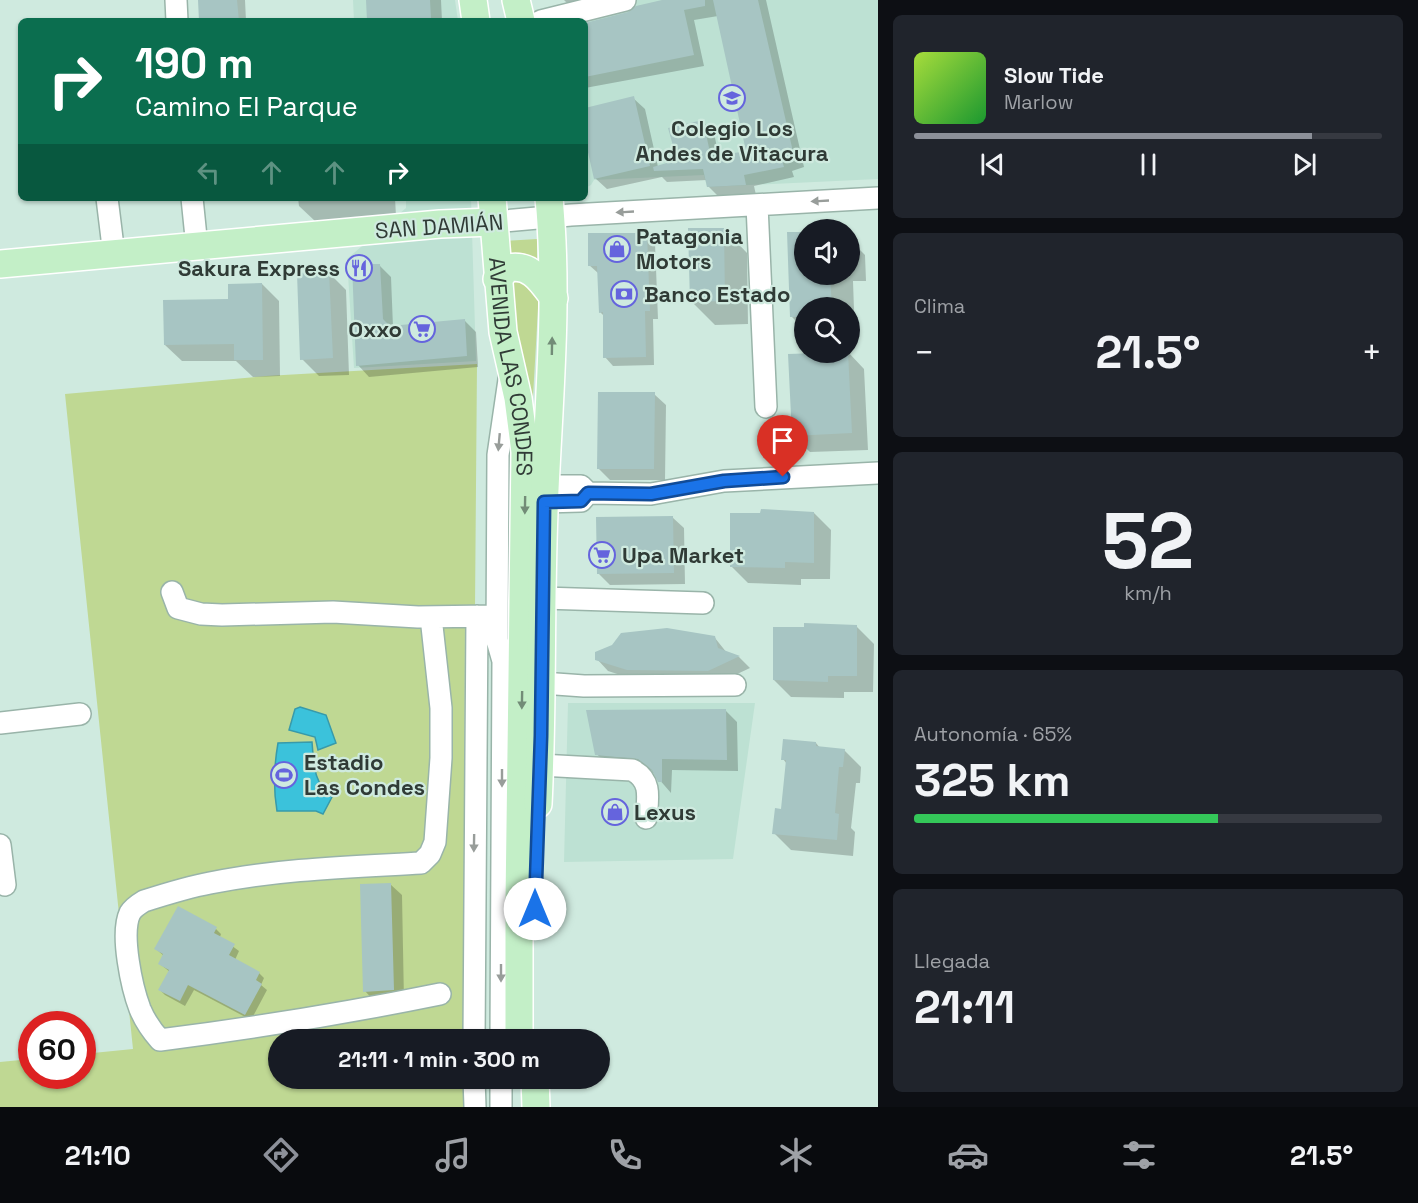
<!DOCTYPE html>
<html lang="es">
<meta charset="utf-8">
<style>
body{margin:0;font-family:"Space Grotesk",sans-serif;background:#20242c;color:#f1f3f6;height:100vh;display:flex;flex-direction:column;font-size:22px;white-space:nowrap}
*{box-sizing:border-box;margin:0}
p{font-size:20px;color:#9ea1a6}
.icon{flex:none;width:33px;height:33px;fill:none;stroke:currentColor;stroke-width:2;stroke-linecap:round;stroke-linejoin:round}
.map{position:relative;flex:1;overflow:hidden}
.side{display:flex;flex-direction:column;gap:15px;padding:15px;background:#0d0f14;width:540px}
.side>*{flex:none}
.hud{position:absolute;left:18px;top:18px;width:570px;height:183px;border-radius:9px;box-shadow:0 2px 4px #0004;background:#0b6e4f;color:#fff;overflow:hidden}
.fabs{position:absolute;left:794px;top:219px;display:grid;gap:12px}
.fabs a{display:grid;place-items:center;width:66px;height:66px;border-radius:50%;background:#171b24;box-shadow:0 2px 4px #0004;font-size:30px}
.speed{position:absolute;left:18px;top:1011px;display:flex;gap:12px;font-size:30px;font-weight:700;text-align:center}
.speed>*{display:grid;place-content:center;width:78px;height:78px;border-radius:50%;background:#171b24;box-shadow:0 2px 4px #0004;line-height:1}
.speed .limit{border:9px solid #d22;background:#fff;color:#111}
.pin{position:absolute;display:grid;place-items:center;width:51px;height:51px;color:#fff;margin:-62px -26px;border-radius:50% 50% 50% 0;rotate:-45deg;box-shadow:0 0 6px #0007}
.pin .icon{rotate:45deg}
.me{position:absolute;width:66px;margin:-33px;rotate:0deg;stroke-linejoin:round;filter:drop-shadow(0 0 4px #0008)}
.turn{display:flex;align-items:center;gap:21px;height:126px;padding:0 18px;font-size:27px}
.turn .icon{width:78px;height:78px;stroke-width:2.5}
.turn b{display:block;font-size:42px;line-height:51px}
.lanes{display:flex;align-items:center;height:57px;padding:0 18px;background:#0003;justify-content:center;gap:30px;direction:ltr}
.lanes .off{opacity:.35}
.big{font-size:45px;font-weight:600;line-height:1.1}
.side .card{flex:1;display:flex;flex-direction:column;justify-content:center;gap:9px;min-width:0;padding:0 21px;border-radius:9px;background:#20242c}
.side .dial{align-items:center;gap:0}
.dial b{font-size:78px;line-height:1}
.song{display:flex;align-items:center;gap:18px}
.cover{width:72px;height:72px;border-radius:9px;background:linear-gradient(135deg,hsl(80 70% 55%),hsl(130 70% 35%))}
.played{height:6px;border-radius:3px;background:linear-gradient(90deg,#8c9099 85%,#363941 85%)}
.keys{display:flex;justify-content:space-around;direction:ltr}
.heat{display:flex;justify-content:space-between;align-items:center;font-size:33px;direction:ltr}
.charge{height:9px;border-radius:4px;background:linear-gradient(90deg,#34c759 65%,#363941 0)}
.trip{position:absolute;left:268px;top:1029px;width:342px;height:60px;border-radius:30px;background:#171b24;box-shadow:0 2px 4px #0004;font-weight:600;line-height:60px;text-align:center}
.dock{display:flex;height:96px;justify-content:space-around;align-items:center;background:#090b0e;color:#9ea1a6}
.dock .icon{width:42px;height:42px}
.dock .current{color:#8c9099}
.dock b{font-size:27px;color:#f1f3f6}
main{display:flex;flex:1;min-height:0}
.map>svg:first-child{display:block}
</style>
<main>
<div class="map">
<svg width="878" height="1107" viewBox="0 0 878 1107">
<rect width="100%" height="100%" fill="#cfeadf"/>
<!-- built -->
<path fill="#bde1d3" d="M353 0H455L458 21H354Z
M594 0H878V179L707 187 704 175 594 180 591 185 585 188V21H547Z
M406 198H471L476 361 354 368 347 259 406 208Z
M568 703H755L733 859 564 862Z"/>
<!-- green -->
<path fill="#bfd893" d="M537 239V262L506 260 505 241Z
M515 275 539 291 532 414 516 343 511 278Z
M477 364 475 607 465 608 464 1039 279 1040V1078L465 1079V1107H0V1062L31 1059 32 1076H82L83 1054 133 1049 65 394 266 376Z"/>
<!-- water -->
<path fill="#3bc2db" stroke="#389aaa" stroke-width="1.5" d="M300 707 326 715 336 743 318 750 315 737 289 730 295 709Z
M312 742C314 764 313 783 332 797L323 814 316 811H277C273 788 274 766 278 743Z"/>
<!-- shadow -->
<path fill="#0003" d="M199 0H245L246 21H201Z
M368 0H441L442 21H369Z
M564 0H626L572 8Z
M669 0H766L804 167 792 171 794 177 754 186 756 195 719 197 708 186 707 180 667 182 662 177 607 189 595 178 585 132V110L633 98 645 109 658 167 679 161 703 122 714 133 719 157 748 152 718 16 694 20 704 66 585 88V25L629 14Z
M298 198H395L396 216 316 222 299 206Z
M724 229 747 253 748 324 715 325 691 301Z
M804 233V274H849V239L865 255 866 281H853L855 339H849V308H804V329L792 317Z
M647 235 655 243 658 319H653L654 365 613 366 605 357 604 316 600 312 598 273 589 265Z
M380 266 391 277 393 327 465 321 476 332 478 367 369 377 358 365Z
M329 273 346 290 349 375 319 376 302 359Z
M262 284 279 301 280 376 253 377 236 361H182L165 345 230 300Z
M848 352 864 369 868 450 810 452 793 436Z
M654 394 666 405 665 480H610L598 468Z
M814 513 831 530 830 579H801V585L748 583 731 566Z
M672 517 684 528 685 584 610 585 599 574Z
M857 627 874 644 873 692H844V698L791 697 774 680Z
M715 638 727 653 739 657 750 668 720 682 639 681 608 671 597 659Z
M726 711 737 722 738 771 672 770 671 793 651 770 608 766 597 754Z
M816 743 820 748 844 750 861 767 860 783H856L851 828 855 832 853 856 791 850 774 833 782 810 787 764 783 759Z
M390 884 402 895 404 1001 376 1003 365 991Z
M216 929 221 934 220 937 239 951 235 960 259 973 264 978 261 985 267 990 251 1020 194 990 185 1006 165 995 160 990 170 972 160 964 164 956 156 949Z"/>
<!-- building -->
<path fill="#a7c5c3" d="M198 0H237L239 21H199Z
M366 0H430L431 18 367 21Z
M662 0H705V6L684 10 694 55 585 77V23L628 12 636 6Z
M713 0H758L794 156 782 160 784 167 744 175 746 185 707 187 703 169 654 171 653 167 677 160 668 128 703 120 711 157 746 151Z
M634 96 650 166 594 179 585 139V108Z
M688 228H724L725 301 690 302Z
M787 232H804V274H830L832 308H804V317H790Z
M588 233H647L650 311H645L646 357 603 358V312L599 313 597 266H588Z
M352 264H380L383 319 390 326 465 319 467 356 356 366Z
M329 271 333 358 300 360 297 273Z
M262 283 263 360H234V344L164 345 163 300 228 299V284Z
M848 352 852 433 792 436 788 354Z
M598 392H655L654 469H597Z
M761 509 814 512V563L785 562V568L730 567V513H760Z
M673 516 674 573 597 574 596 517Z
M804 623 857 625V676H828V682L773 680V627H804Z
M667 628 715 636 718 648 740 656 708 671 627 670 595 660V652L612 645 621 633Z
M726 709 727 760 662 759V782H658L652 770 638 759 595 755 586 710Z
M783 739 816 742V746L845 749 843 767H839L835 813 839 814 837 840 772 834 775 808 781 809 786 760H781Z
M391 883 394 990 363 992 360 884Z
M178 906 217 927 214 933 235 944 229 955 260 972 256 980 262 984 245 1015 188 985 180 1001 158 990 169 970 158 964 163 954 154 949Z"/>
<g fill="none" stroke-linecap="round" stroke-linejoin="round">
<defs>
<path id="minor" d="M176 0 177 21
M541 21 625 0
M107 198 114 255
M192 198 197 247
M757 205 766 407
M493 222 571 215 878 198
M545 486H581L588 493
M544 502 581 501 588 493 651 494 724 481 878 473
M172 592 178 608 201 614 222 615 333 612 418 617 490 616
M543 598 703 603
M431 617 441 708V758L435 842 430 854 421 863C351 867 279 869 210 883 188 887 166 894 144 901 139 904 133 908 130 913 120 934 132 988 140 1009 145 1021 152 1031 160 1040 254 1028 347 1013 440 994
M542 683 584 686 735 685
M0 723 80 714
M540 765 632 770C652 780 648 798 646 818
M0 845 5 885
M474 1040 477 616
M501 1040 503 661 497 640 498 455 510 373
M474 1078 475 1107
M501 1107V1078"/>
<g id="major">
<path d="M473 0 476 21"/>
<path d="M516 0 521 21"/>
<path id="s1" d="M492 198 503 332 518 398 525 452 519 902V1040"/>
<path d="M0 264 440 224 493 222"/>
<path d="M497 279 508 268C531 263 542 282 554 298"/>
<path d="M538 804C543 707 540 610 544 512 548 407 559 303 549 198"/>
<path d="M535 1078 536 1107"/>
</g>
</defs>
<!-- minor casing -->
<use href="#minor" stroke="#99b4a9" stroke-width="24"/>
<!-- major casing -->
<use href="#major" stroke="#fff" stroke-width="30"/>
<!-- minor -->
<use href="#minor" stroke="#fff" stroke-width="21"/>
<!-- major -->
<use href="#major" stroke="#c3efc7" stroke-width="27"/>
</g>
<!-- one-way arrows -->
<defs><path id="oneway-solid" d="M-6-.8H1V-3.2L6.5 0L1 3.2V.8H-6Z" transform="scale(1.5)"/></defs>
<g fill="#989d9a">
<use href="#oneway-solid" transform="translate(820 201) rotate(177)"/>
<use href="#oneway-solid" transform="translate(625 212) rotate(177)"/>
<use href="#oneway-solid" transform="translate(499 442) rotate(95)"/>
<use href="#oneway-solid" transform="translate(502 778) rotate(90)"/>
<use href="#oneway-solid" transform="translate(474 843) rotate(91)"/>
<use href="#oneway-solid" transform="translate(501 973) rotate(90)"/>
</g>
<g fill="#728c77">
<use href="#oneway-solid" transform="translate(552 346) rotate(-89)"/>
<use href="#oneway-solid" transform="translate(525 505) rotate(91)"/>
<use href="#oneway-solid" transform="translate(522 700) rotate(91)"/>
</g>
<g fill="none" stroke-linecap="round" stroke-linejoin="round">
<defs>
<path id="route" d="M535 909 541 736 544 502 581 501 588 493 651 494 724 481 783 477"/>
</defs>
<!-- route casing -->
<use href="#route" stroke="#114b97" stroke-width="15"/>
<!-- route -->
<use href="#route" stroke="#1a73e8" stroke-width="10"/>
</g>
<!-- icons -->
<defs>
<symbol id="school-ring" viewBox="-11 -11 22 22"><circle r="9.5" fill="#cfeadf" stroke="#6564dd" stroke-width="1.5"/><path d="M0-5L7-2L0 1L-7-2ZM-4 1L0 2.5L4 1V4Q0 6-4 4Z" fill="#6564dd"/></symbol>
<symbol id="shop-ring" viewBox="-11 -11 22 22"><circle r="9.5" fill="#cfeadf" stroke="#6564dd" stroke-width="1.5"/><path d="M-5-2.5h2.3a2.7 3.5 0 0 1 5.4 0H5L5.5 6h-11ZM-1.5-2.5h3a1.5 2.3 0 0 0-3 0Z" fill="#6564dd"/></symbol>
<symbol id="restaurant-ring" viewBox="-11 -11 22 22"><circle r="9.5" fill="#cfeadf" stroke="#6564dd" stroke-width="1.5"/><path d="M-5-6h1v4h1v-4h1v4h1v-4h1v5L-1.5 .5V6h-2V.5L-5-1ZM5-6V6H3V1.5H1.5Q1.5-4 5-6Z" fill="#6564dd"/></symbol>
<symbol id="bank-ring" viewBox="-11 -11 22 22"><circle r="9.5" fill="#cfeadf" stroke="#6564dd" stroke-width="1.5"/><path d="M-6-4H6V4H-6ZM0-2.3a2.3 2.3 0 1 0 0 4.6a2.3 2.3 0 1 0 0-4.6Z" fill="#6564dd"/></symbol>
<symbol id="supermarket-ring" viewBox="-11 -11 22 22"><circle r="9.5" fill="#cfeadf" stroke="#6564dd" stroke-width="1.5"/><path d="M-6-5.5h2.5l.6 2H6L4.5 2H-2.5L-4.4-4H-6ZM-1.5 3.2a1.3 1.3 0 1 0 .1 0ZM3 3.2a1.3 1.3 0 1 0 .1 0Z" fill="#6564dd"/></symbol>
<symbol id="stadium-ring" viewBox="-11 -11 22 22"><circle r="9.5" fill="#cfeadf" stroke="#6564dd" stroke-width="1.5"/><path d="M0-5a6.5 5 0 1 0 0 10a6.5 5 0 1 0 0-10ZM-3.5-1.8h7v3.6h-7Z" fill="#6564dd"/></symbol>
</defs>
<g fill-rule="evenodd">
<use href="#school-ring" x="717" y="83" width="30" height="30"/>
<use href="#shop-ring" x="602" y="234" width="30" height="30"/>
<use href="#restaurant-ring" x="344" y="253" width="30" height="30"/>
<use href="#bank-ring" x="609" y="279" width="30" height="30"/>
<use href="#supermarket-ring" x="407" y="314" width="30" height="30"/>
<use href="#supermarket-ring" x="587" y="540" width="30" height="30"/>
<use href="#stadium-ring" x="269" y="760" width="30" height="30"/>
<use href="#shop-ring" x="600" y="797" width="30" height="30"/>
</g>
<g text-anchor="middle" stroke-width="4.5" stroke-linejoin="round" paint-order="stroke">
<!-- poi labels -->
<g font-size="22" font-weight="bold" fill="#303b36" stroke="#cfeadf" text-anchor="start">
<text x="732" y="136" text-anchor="middle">Colegio Los<tspan x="732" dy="25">Andes de Vitacura</tspan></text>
<text x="636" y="244">Patagonia<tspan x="636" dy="25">Motors</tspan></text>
<text x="340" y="276" text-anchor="end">Sakura Express</text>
<text x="644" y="302">Banco Estado</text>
<text x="402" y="337" text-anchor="end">Oxxo</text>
<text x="622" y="563">Upa Market</text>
<text x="304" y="770">Estadio<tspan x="304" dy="25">Las Condes</tspan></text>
<text x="634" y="820">Lexus</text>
</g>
<!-- street labels -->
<g font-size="22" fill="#303b36" stroke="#cfeadf">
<text transform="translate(439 226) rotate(-4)" y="8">SAN DAMIÁN</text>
<text dy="8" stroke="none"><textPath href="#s1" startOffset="170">AVENIDA LAS CONDES</textPath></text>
</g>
</g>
</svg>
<div class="fabs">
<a><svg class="icon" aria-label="sound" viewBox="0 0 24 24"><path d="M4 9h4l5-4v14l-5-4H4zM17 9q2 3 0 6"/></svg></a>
<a><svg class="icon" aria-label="search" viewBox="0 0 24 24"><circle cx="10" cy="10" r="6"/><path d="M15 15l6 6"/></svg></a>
</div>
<div class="speed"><div class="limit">60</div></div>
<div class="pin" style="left:783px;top:477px;background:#d93025"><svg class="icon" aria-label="arrive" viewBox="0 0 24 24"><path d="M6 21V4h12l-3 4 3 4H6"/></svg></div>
<svg class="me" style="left:535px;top:909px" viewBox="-20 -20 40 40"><circle r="19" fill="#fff"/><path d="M0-13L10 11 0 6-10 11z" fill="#1a73e8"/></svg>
<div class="trip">21:11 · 1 min · 300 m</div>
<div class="hud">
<div class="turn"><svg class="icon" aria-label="right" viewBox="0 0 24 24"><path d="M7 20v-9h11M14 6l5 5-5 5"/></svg><div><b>190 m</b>Camino El Parque</div></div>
<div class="lanes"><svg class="icon off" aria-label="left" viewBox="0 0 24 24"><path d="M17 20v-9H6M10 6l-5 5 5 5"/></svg><svg class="icon off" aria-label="ahead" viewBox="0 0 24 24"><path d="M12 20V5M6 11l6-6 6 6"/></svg><svg class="icon off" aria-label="ahead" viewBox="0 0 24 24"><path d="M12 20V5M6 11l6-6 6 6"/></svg><svg class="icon" aria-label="right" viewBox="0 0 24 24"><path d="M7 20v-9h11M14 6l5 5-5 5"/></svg></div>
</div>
</div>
<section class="side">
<div class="card">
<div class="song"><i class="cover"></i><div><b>Slow Tide</b><p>Marlow</p></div></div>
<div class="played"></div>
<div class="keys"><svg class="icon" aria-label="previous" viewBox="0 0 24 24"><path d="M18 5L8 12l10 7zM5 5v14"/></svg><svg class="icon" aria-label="pause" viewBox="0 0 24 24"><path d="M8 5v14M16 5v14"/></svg><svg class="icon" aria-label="next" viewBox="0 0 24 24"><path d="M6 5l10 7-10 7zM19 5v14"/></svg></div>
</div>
<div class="card"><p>Clima</p>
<div class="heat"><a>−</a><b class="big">21.5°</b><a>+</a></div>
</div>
<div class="card dial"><b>52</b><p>km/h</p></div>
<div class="card"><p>Autonomía · 65%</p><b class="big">325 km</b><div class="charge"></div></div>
<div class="card"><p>Llegada</p><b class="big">21:11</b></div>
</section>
</main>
<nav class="dock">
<b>21:10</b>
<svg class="icon current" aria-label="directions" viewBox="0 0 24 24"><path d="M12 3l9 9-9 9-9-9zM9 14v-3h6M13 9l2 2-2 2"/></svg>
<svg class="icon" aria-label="music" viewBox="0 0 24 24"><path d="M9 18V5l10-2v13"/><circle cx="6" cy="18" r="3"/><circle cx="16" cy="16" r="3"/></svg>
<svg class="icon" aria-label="phone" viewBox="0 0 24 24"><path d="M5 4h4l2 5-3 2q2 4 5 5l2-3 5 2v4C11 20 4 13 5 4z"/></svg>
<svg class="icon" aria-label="climate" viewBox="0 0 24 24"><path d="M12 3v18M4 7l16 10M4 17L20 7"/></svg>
<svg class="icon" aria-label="car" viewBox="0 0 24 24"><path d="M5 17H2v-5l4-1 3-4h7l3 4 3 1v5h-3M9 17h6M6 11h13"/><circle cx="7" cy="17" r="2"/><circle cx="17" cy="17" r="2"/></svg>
<svg class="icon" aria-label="filters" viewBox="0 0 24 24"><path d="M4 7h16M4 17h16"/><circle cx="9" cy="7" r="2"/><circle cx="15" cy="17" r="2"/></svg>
<b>21.5°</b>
</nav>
